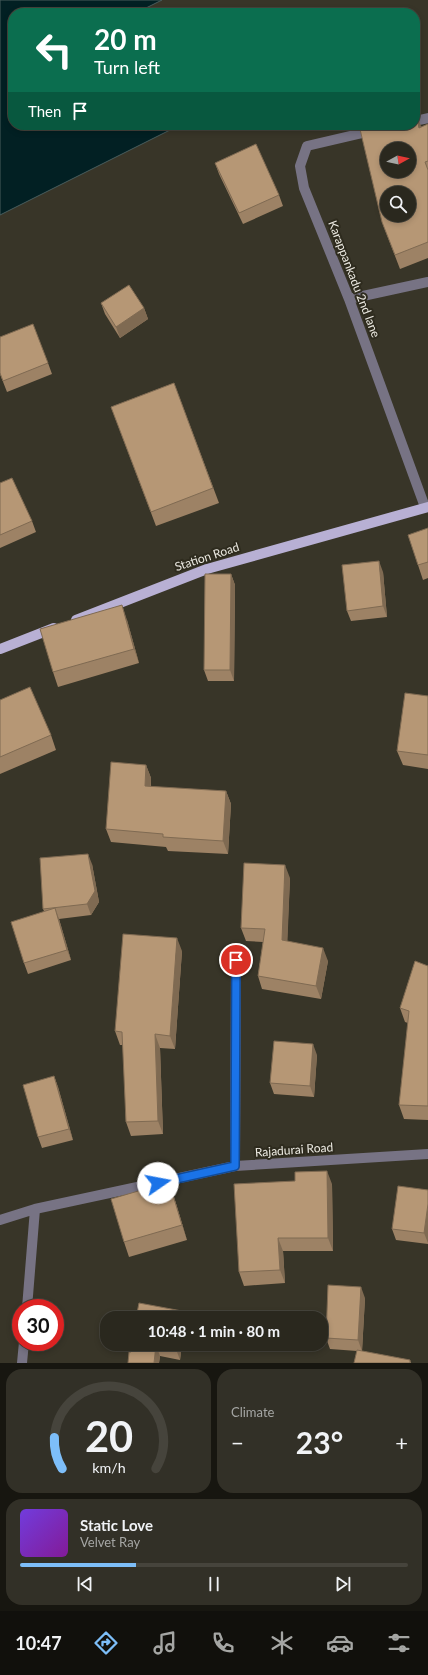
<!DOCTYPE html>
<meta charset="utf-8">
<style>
body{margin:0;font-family:Lato,sans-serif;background:#323027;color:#f1f3f6;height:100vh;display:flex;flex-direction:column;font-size:15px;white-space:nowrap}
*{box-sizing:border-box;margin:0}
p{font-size:13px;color:#a5a6a4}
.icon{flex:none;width:22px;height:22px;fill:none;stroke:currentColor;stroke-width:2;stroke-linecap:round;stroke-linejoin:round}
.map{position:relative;height:1363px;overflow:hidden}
.sheet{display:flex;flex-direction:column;gap:6px;padding:6px;background:#171610;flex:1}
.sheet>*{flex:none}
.banner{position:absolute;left:8px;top:8px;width:412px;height:122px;border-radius:16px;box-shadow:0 2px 6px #0003,0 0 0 1px #46443c;background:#0b6e4f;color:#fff;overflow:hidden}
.needle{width:26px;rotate:82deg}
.controls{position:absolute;left:380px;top:142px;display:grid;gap:8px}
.controls a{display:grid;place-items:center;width:36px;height:36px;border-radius:50%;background:#2a281e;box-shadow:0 2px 6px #0003,0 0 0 1px #46443c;font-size:20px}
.speed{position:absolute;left:12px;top:1299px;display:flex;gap:8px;font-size:20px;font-weight:700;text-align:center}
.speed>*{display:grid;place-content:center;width:52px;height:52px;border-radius:50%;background:#2a281e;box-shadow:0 2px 6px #0003,0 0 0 1px #46443c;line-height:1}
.speed .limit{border:6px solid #d22;background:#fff;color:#111}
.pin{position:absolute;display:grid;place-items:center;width:34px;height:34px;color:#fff;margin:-17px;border:2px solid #fff;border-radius:50%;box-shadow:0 1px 4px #0007}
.me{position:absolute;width:44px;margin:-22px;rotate:78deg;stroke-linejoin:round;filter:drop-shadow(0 0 3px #0008)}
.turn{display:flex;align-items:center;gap:14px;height:84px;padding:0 20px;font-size:18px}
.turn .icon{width:52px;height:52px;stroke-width:2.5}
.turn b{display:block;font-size:28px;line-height:34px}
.then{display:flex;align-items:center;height:38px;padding:0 20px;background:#0003;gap:8px;font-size:15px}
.big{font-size:30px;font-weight:700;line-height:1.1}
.sheet .widget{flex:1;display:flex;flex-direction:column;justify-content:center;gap:6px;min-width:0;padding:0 14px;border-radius:16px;background:#323027}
.sheet .dial{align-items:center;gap:0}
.dial svg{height:104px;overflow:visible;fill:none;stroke:#46443c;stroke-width:7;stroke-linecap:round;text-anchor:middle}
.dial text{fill:#f1f3f6;stroke:none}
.song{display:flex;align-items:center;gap:12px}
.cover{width:48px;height:48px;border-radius:6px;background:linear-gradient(135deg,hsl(260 70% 55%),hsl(290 70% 35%))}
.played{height:4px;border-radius:2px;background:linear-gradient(90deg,#7dbef9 30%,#46443c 30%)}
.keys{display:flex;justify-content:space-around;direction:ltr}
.heat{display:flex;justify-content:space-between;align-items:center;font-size:22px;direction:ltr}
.sheet .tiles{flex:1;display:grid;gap:6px;grid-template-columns:1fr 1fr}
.widget:last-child{grid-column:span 2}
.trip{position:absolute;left:100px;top:1311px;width:228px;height:40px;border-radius:16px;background:#2a281e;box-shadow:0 2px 6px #0003,0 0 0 1px #46443c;font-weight:700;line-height:40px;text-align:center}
.dock{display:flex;height:64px;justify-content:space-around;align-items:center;background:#11100c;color:#a5a6a4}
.dock .icon{width:28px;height:28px}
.dock .active{color:#7dbef9}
.dock b{font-size:18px;color:#f1f3f6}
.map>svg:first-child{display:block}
</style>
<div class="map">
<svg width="428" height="1363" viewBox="0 0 428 1363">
<rect width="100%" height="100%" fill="#383528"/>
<!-- water -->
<path fill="#022023" stroke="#485d5c" d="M0 0H162L136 13H13V125H172L174 128 0 215Z"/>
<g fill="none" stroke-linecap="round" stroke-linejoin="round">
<!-- minor -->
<path stroke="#777384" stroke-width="10" d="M415 121 428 118
M397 125 307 146 300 166 304 188 349 299 425 507
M349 299 428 282
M235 1166 236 961
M0 1220 35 1209 235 1166 428 1154
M27 1308 35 1209
M22 1363 24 1342"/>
<!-- major -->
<path stroke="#b8b0d4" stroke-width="10" d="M76 620 207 569 428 507
M0 649 54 628"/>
</g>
<!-- wall -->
<path fill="#9d8265" d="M428 124V258L400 269 382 222 421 127Z
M215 163 279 195 283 206 243 224 219 174Z
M101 303 144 308 148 319 120 338 105 314Z
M48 363 52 374 7 392 0 374Z
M174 383 219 503 156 526 111 407Z
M0 483 32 521 36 532 0 548Z
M428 528V578L423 580 418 565Z
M383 572 387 617 351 621 347 611Z
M231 574 235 585 234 681H208L204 670Z
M127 620 139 663 58 687 53 672Z
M428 696V769L403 765 397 751Z
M0 700 51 735 56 750 0 774Z
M146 765 151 778V787L226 791 231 804 228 854 168 851 166 847 111 842 106 829Z
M92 864 99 902 91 915 59 919 71 960 28 974 24 963 44 911 43 909Z
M290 878 287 941 328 961 321 999 262 989 258 976 263 942 246 941 241 928Z
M182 951 175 1049 160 1048 163 1134 131 1136 126 1122 123 1045H120L115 1031Z
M428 966V1120L404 1119 399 1105 408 1023 405 1022 400 1008Z
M317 1055 314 1097 274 1094 270 1083Z
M54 1076 58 1087 73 1140 42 1148 38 1137Z
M332 1184 333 1251H283L285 1283 244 1286 239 1272Z
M428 1190V1244L396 1240 392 1229Z
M174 1197 187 1240 129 1257 124 1242Z
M365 1298 362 1351 410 1360 411 1363H354L357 1351 330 1349 326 1338Z
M132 1344H182L180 1360 160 1356 159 1363H128Z"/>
<!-- shaded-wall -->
<path fill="#7f6a52" d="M416 112 421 126 424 142 419 128Z
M144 308 148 319 120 338 116 327Z
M379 561 383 572 387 617 383 606Z
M231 574 235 585 234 681 230 670Z
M122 605 127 620 139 663 134 649Z
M146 765 151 778 150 799 145 786Z
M226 791 231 804 228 854 223 841Z
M88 854 92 864 99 902 91 915 87 904Z
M285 865 290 878 287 953 282 940Z
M55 908 59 919 71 960 67 950Z
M177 938 182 951 175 1049 170 1036Z
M323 948 328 961 321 999 316 986Z
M155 1034 160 1048 163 1134 158 1121Z
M313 1044 317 1055 314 1097 310 1086Z
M54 1076 58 1087 73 1140 69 1129Z
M327 1171 332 1184 333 1251 328 1238Z
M169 1182 174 1197 187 1240 182 1225Z
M428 1204V1243L424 1233Z
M278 1238 283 1251 285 1283 280 1270Z
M361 1287 365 1298 362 1351 358 1340Z
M182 1311 185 1318H181Z
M177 1344H182L180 1360 176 1349Z
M156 1345 160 1356 159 1363H154Z"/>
<!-- building -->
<path fill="#b69775" stroke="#7f6a52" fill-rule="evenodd" d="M415 112H416L419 128 428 124V161L425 162 428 170V242L395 255 382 222 359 125H415ZM387 149H409V171H387ZM387 193H409V215H387Z
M256 144 279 195 239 213 215 163Z
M129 285 144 308 116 327 101 303Z
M33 324 48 363 3 381 0 373V337Z
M174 383 213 488 151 512 111 407Z
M12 478 32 521 0 535V483Z
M428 528V562L418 565 408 535Z
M379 561 383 606 347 611 342 565Z
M205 574H231L230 670H204Z
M122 605 134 649 53 672 40 629Z
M30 687 51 735 0 757V700Z
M405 693 428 696V755L397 751Z
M111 762 146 765 145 786 226 791 223 841 163 837V834L106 829Z
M88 854 95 891 87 904 43 909 40 858Z
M244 863 285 865 282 940 323 948 316 986 258 976 265 929 241 928Z
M55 908 67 950 24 963 11 922Z
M123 934 177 938 170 1036 155 1034 158 1121 126 1122 122 1032 115 1031Z
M415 961 428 966V1106L399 1105 409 1011 400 1008Z
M274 1041 313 1044 310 1086 270 1083Z
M54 1076 69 1129 38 1137 23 1085Z
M327 1171 328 1238H278L280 1270 239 1272 234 1184 295 1181V1172Z
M169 1182 182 1225 124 1242 111 1199Z
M398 1186 428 1190V1204L424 1233 392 1229Z
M328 1285 361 1287 358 1340 326 1338Z
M139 1303 182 1311 181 1318H136Z
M132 1344H177L176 1349 156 1345 154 1363H128L129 1352H131Z
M357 1350 410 1360V1363H354Z"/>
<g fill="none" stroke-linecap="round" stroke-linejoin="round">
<defs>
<path id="route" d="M158 1183 235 1166 236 960"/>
</defs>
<!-- route casing -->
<use href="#route" stroke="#114b97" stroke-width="10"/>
<!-- route -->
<use href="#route" stroke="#1a73e8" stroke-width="7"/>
</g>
<g text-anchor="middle" stroke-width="4" stroke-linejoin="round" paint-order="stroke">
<!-- street labels -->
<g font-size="12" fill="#eceae2" stroke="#2e2b1e">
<text transform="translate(354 279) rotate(69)" y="4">Karappankadu 2nd lane</text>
<text transform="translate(207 557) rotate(-18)" y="4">Station Road</text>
<text transform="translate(294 1150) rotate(-4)" y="4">Rajadurai Road</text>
</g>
</g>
</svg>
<div class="controls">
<a><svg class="needle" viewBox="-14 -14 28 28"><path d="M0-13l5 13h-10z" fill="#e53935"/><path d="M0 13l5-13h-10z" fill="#a5a6a4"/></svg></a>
<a><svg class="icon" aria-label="search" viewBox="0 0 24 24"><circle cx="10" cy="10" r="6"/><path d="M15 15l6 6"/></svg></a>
</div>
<div class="speed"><div class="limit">30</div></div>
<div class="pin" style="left:236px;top:960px;background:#d93025"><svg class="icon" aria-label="arrive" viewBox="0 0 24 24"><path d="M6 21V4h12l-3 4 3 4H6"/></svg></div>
<svg class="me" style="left:158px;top:1183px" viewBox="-20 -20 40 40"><circle r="19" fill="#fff"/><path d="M0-13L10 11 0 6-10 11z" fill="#1a73e8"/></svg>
<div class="trip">10:48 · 1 min · 80 m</div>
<div class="banner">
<div class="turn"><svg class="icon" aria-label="left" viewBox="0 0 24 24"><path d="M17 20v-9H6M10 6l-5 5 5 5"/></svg><div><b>20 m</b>Turn left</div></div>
<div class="then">Then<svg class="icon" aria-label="arrive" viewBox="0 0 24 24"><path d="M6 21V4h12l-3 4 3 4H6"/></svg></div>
</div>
</div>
<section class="sheet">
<div class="tiles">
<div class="widget dial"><svg viewBox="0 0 100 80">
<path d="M14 69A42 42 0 1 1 86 69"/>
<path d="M14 69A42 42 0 0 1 8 45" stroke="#7dbef9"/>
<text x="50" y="56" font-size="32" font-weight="700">20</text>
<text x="50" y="72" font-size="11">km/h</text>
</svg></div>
<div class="widget"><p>Climate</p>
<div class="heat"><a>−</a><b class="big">23°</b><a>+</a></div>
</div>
<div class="widget">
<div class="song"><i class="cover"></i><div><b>Static Love</b><p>Velvet Ray</p></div></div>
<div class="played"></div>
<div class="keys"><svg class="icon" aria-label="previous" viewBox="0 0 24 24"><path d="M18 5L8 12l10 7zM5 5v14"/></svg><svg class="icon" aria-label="pause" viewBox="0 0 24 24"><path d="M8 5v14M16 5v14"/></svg><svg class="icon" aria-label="next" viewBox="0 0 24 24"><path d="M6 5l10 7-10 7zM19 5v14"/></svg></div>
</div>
</div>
</section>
<nav class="dock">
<b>10:47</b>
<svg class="icon active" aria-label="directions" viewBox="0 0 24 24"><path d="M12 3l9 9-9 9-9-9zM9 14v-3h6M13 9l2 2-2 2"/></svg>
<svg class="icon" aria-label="music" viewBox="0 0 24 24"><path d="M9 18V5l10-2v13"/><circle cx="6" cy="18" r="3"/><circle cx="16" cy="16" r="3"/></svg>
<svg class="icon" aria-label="phone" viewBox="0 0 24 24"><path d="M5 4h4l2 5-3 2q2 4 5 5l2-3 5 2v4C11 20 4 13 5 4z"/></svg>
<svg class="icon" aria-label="climate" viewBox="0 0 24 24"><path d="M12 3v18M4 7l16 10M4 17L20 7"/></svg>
<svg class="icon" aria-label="car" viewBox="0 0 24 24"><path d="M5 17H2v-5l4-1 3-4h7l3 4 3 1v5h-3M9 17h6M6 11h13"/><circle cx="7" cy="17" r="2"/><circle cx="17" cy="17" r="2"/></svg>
<svg class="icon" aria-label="filters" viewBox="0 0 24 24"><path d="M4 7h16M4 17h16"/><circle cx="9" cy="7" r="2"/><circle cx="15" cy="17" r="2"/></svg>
</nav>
